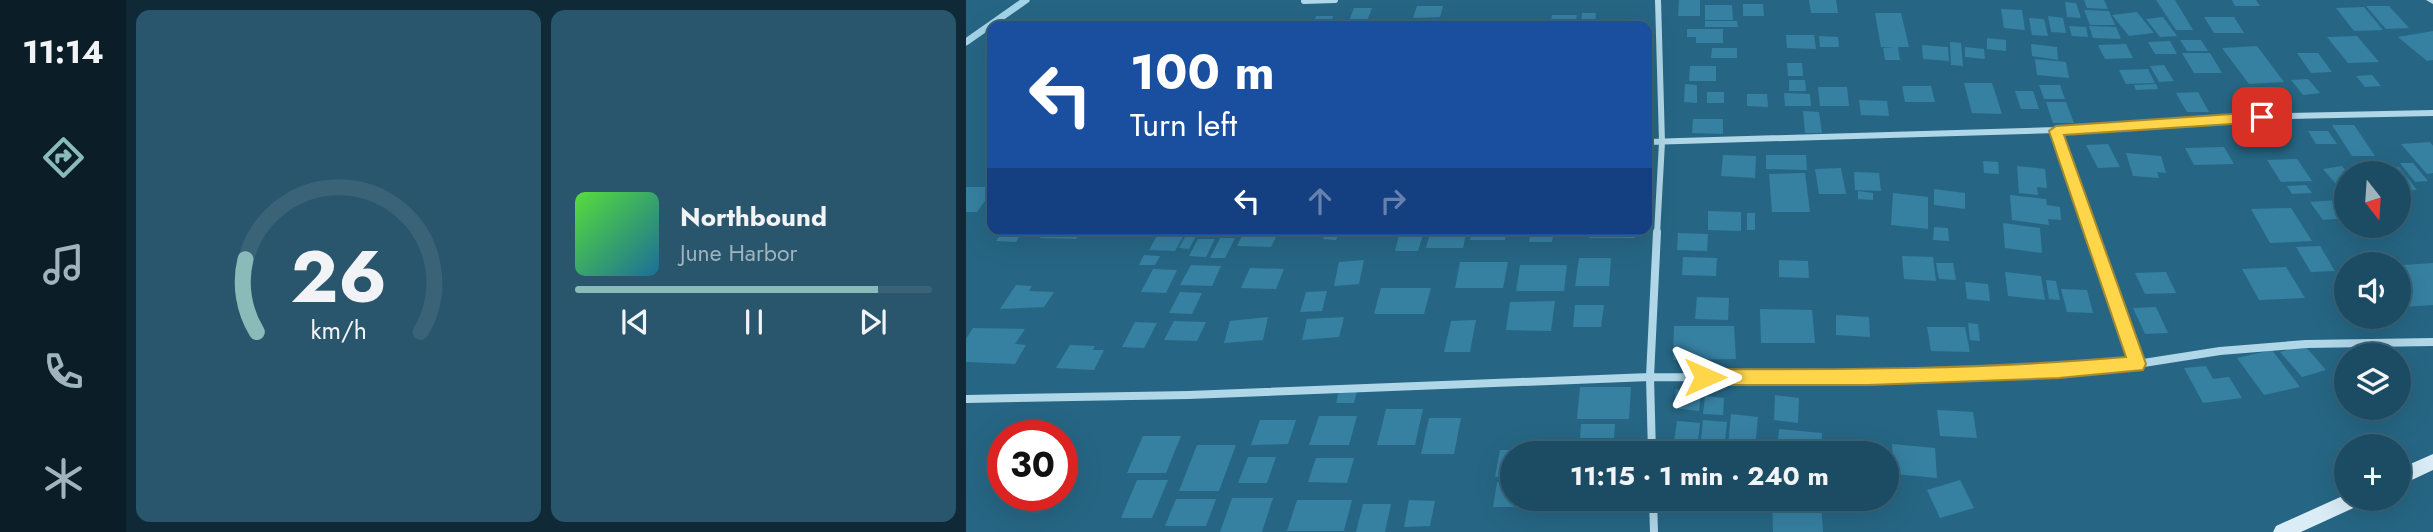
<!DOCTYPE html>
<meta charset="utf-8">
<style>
body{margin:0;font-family:Jost,sans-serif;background:#29566c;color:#f1f3f6;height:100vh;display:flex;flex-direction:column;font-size:26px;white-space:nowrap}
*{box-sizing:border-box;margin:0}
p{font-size:23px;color:#a0b4be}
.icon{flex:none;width:38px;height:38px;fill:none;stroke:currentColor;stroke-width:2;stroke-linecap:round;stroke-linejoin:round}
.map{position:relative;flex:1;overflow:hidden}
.details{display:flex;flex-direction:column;gap:10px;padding:10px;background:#0f2a36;width:840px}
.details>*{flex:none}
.hud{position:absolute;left:21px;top:21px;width:665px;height:214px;border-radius:14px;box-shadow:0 7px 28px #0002,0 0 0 2px #3a6378;background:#1a4fa0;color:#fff;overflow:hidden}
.needle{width:46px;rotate:163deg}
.controls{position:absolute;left:1368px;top:161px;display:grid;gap:14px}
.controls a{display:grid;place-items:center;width:77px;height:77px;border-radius:50%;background:#1c4c63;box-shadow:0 7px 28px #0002,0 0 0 2px #3a6378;font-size:35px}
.speed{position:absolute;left:21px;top:420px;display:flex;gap:14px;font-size:35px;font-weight:700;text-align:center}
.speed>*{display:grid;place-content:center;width:91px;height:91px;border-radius:50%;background:#1c4c63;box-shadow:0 7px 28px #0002,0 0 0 2px #3a6378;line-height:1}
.speed .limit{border:10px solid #d22;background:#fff;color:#111}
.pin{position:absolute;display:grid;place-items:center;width:60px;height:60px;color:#fff;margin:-30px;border-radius:14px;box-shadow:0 4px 10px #0006}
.me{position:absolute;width:77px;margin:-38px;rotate:90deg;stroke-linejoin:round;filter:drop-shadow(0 0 5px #0008)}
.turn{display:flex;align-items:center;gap:24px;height:147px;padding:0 28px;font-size:32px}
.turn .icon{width:91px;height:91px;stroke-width:2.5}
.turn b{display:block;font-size:49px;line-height:60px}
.lanes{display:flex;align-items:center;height:66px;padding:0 28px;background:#0003;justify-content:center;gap:35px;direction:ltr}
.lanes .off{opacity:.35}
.details .card{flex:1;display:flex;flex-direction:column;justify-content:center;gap:10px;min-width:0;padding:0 24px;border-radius:14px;background:#29566c}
.details .dial{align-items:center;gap:0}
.dial svg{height:182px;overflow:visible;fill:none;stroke:#3a6378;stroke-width:7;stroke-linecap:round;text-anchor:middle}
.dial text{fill:#f1f3f6;stroke:none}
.song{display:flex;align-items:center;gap:21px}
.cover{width:84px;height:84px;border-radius:10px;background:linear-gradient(135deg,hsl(110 70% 55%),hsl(200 70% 35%))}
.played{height:7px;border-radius:4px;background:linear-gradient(90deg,#8bbbb9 85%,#3a6378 85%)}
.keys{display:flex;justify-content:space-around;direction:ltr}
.details .tiles{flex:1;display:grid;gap:10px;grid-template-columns:repeat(2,1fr)}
.trip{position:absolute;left:534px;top:441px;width:399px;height:70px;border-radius:35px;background:#1c4c63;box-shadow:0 7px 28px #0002,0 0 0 2px #3a6378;font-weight:700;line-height:70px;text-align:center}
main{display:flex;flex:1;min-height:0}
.dock{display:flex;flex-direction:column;width:126px;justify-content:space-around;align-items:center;background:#0b1e28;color:#a0b4be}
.dock .icon{width:49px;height:49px}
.dock .active{color:#8bbbb9}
.dock b{font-size:32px;color:#f1f3f6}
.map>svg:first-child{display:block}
</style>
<main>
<nav class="dock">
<b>11:14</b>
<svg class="icon active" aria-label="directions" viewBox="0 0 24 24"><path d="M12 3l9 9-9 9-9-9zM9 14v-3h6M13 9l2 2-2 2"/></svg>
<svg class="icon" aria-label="music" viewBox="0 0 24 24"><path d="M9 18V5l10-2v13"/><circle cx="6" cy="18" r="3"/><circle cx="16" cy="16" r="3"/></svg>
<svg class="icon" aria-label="phone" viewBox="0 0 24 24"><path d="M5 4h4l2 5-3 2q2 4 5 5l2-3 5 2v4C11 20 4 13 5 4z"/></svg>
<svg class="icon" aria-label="climate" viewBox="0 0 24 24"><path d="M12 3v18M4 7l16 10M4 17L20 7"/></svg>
</nav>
<section class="details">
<div class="tiles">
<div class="card dial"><svg viewBox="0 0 100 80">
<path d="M14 69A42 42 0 1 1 86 69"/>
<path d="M14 69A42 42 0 0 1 9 37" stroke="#8bbbb9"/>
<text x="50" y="56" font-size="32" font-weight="700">26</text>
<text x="50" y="72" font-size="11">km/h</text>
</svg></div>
<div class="card">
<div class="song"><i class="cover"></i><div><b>Northbound</b><p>June Harbor</p></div></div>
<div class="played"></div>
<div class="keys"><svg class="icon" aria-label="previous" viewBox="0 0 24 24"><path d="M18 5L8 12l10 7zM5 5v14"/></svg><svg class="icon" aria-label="pause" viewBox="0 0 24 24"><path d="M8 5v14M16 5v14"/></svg><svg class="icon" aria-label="next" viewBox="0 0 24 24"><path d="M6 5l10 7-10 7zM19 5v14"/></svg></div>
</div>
</div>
</section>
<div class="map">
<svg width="1467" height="532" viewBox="0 0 1467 532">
<rect width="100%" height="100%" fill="#266684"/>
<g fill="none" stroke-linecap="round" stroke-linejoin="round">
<!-- stream -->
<path stroke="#a4d4e8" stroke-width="7" d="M0 42 60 0"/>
</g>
<!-- building -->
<path fill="#3680a1" d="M713 0H734V16H712Z
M843 0H870L872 13H845Z
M1118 0H1138L1142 9 1121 8Z
M1190 0H1209L1227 30H1210Z
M1266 0H1290L1294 6H1269Z
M1099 2 1110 3 1115 18 1101 17Z
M777 4H797L798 16H777Z
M739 5H766L767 20H739Z
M451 6H477L474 17 447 18Z
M1400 6H1423L1443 28 1420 29Z
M1398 7 1417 30 1388 31 1370 8Z
M388 8H406L399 26H381Z
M1035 9 1056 10 1059 30 1038 28Z
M1118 10 1143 11 1149 25H1124Z
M1171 12 1188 33 1163 36 1146 15Z
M616 13H630L629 25H615Z
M909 13H935L943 47H932L934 60H919L917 48 928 47H915Z
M586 15H611L609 26H584Z
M350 16H367L364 26H347Z
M1082 16 1097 18 1100 33 1085 32Z
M1197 17 1211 36 1194 37 1180 19Z
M1238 17H1268L1278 33H1248Z
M1063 18 1078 19 1082 36 1066 35Z
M739 21H771L772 27H739Z
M539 22H567V26H538Z
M1103 26 1120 27 1122 37 1106 36Z
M1123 26 1150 27 1155 39 1127 38Z
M721 29H757V43H730V37H721Z
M1467 31V60L1461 61 1432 37Z
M820 35H848L850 49 821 48Z
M853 36 872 37 873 47H854Z
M1391 36 1413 62 1382 63 1361 37Z
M1021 38 1040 40V51L1021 49Z
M1214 40H1235L1242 51H1221Z
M1204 41 1211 54H1189L1182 42Z
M984 42 995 43 997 66 985 65Z
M1065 44 1091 47 1092 60 1066 56Z
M1160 44 1167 58 1139 59 1132 45Z
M956 45 982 47 983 61 957 59Z
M1291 46 1318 82 1283 84 1256 48Z
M999 47 1018 49 1019 59 999 57Z
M746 48H771V58H745Z
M1216 53H1244L1256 73H1228Z
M1331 53H1352L1366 72 1345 73Z
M1069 59 1100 62 1103 78 1071 75Z
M821 63H836L837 76H822Z
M1198 65 1208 81 1193 82 1184 66Z
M724 66H750V81H723Z
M1182 69 1189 83 1160 84 1153 70Z
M1406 75 1415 86 1399 87 1390 76Z
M1342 79 1354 93 1337 95 1325 80Z
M823 80H839L840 91H823Z
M998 83H1026L1036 114 1006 113Z
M719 84 731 85V103L718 102Z
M1190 84 1192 89 1170 90 1168 85Z
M1073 85H1094L1099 99H1078Z
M936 86H965L969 102H939Z
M852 87H881L883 106H854Z
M1049 91H1067L1073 109H1055Z
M741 92H758V103H741Z
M1232 92 1243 112H1221L1210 93Z
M818 93 844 94 845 106H819Z
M781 94H801L802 107 781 106Z
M893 100 921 101 923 116 895 115Z
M1080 102H1100L1108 123H1087Z
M837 111 853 112 856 133H839Z
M727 119H757V134L726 133Z
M1366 125H1388L1409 156H1386Z
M1342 131H1362L1371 144H1350Z
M1464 142 1467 146V173L1461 174 1435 144Z
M1142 144 1154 167 1132 168 1120 145Z
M1258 147 1268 164 1228 165 1219 148Z
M1160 153 1195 156 1200 173 1191 172 1193 178 1167 176Z
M757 155 790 156 789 178 755 176Z
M800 155H840L841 170 800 169Z
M1331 159 1346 181 1315 182 1301 160Z
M1017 161 1032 162 1033 174 1018 173Z
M1434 163H1447L1462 181 1449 182Z
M1051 166 1079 169 1081 188 1071 187 1072 195 1053 193Z
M1376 166 1381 172V192H1377L1357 169Z
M1433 167 1451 190 1433 191V173H1406L1402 169Z
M875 168 880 194H853L849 169Z
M888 172 913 173 915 191 889 190Z
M839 173 844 212H806L803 174Z
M1340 185 1346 193 1326 194 1321 186Z
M0 187H26V191L11 212H0Z
M968 189 999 193V209L968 205Z
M892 191 907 193V200L892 199Z
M927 193 962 197V229L925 225Z
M1044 195 1080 199 1081 205 1094 207 1095 220 1082 219 1083 225 1046 220Z
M1373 200 1381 211V218L1357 220 1344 202Z
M1325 208 1346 241 1304 243 1285 209Z
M742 211 775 212V231L742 230Z
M781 213H789V230H781Z
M1037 223 1074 228 1076 253 1039 248Z
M968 227 982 228 983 241 967 240Z
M39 229H58L50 242 30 241Z
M80 229H116L110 239 74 238Z
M279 229H314L305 247 271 246Z
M322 229H355L353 235 320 234Z
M361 229H374L370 240 357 239Z
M465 229H501L497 248H460Z
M507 229H541L539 240H504Z
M565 229H588L586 242H563Z
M624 229H670L669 238H623Z
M434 231H458L452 251H429Z
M193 232 219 233 209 251 183 250Z
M221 233 231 234 223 249 213 248Z
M712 233 742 234 741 251 711 250Z
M254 238H269L259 258H244Z
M232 239H249L240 257 223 256Z
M1354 246 1369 271 1345 272 1330 247Z
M178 255 194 256 189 265H173Z
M936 256 967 257 970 281 938 279Z
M717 257 751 258 750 276 716 275Z
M613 258H645L643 286H609Z
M398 260 393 284 368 286 373 262Z
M813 260 842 261 843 278 813 277Z
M494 262H542L537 288H489Z
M970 263H987L990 280 973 279Z
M1467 263V305L1437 307 1433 302V272H1442L1437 265Z
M225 265 255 266 246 286 214 285Z
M554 265H601L598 291H550Z
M1320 267 1339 298 1293 300 1276 269Z
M284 268 318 269 310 289 275 288Z
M187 269 211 270 200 293 175 292Z
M1039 272 1075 276 1079 300 1042 296Z
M1200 272 1210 293 1179 294 1169 273Z
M1080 280 1090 281 1094 300 1083 299Z
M999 282 1022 284 1024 301 1001 299Z
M50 285 66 286 63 291 88 292 78 307 34 309Z
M415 288H465L458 314H408Z
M1095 289 1121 290 1127 313 1101 312Z
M361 291 356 311 334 312 340 292Z
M214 292 236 293 226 314 203 313Z
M731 297 763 298 762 320 729 319Z
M589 301 585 331 540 330 544 302Z
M609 305H638L635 327H607Z
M1190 307 1202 333 1179 334 1167 308Z
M794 309 846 310 849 343H795Z
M870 315 903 317 904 337 870 335Z
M302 317 297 340 258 343 264 321Z
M378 317 373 337 336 340 341 319Z
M510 320 504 352H478L485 321Z
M208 321 240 322 231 341 198 340Z
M169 322 191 323 178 348 156 347Z
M1002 323 1012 324 1014 341 1004 340Z
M708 326H768L770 359 707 360Z
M961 327H999L1004 352 965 351Z
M7 328 59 329 49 344 60 345 49 364 0 362V339Z
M104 345 129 346 127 350H138L128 370 90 368Z
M1338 345 1360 370 1336 377 1314 352Z
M1306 350 1334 387 1298 395 1271 358Z
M1240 366 1247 379 1263 377 1276 398 1237 403 1218 368Z
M614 387H665L663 419H611Z
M710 389 735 391 733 411 707 408Z
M373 391H391L388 403H370Z
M809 395 833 398 832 423 808 420Z
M739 396 758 398 757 415 737 414Z
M420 409H457L449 445H411Z
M971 410 1007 412 1011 438 974 436Z
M765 414 792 417 789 448 762 446Z
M353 416H391L383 445H343Z
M463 418H495L488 454H455Z
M294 420H330L322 444 285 445Z
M737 420 761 422 758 451 734 448Z
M711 421 734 423 731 450 707 448Z
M615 424H649L648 438H614Z
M813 429 856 433 855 453H811Z
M177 436H215L200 473H161Z
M617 443H649L648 453H617Z
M926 444 969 448 971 478 928 474Z
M231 445H270L253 491H213Z
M534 450H574V453H546V477H529Z
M282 457H310L301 483H272Z
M350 458H388L381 483 342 482Z
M171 480H202L186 518H155Z
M994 480 1008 508 974 518 961 490Z
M531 482H546V499H568L567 507H527Z
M266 498H307L296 532H254Z
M210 499H250L240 526H199Z
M806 499 855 500 857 532H807Z
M331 500H386L378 531H321Z
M443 500 469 501 464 526 438 527Z
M397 504H425L419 532H390Z"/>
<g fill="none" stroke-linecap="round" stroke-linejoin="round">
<!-- minor-far1 -->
<path stroke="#b0d7e8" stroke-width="6" d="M338 1 369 0
M1090 130 1126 234
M681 142 1090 130 1322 116 1467 113
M691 234 696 142 692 0"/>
<!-- minor -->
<path stroke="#b0d7e8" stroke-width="8" d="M1125 232 1171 364
M0 399 223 395 684 377 902 378 1171 364 1254 351 1340 344 1467 342
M686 453 684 377 691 232
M687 499 688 532"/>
<!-- tertiary -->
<path fill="#b0d7e8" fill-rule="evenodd" d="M1460 0H1467V4Z"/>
<!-- secondary -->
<path fill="#daedf7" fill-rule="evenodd" d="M1467 454V470L1433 486V469Z
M1381 494V499H1396L1394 505 1335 532H1307L1310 526Z"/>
</g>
<!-- route -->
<path fill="#ffd54a" stroke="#a68a30" stroke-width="2" d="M1296 112 1302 117 1296 122 1098 135 1180 364 1177 370 1093 378 902 385H739L732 382 730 377 732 371 739 369C879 370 1020 369 1160 357L1083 131 1090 126Z"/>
</svg>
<div class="controls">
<a><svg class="needle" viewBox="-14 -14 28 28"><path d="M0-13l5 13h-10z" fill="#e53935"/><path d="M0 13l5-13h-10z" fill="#a0b4be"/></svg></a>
<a><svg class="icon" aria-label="sound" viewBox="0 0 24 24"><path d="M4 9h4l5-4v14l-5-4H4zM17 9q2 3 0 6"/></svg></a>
<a><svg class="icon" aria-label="layers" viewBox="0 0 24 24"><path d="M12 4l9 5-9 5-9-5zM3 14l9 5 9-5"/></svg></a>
<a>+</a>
</div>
<div class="speed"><div class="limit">30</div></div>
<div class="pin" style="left:1296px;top:117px;background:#d93025"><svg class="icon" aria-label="arrive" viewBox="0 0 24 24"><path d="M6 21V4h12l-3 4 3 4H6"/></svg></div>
<svg class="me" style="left:739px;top:377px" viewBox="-20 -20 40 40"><path d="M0-17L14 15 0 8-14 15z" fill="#ffd54a" stroke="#fff" stroke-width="4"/></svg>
<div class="trip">11:15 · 1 min · 240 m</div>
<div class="hud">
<div class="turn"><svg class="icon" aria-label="left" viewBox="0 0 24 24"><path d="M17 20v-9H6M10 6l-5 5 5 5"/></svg><div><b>100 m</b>Turn left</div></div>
<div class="lanes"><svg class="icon" aria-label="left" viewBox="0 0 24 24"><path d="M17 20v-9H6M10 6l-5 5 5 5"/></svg><svg class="icon off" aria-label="ahead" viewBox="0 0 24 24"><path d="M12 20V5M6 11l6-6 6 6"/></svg><svg class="icon off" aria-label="right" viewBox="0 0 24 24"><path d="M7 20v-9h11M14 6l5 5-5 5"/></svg></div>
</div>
</div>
</main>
